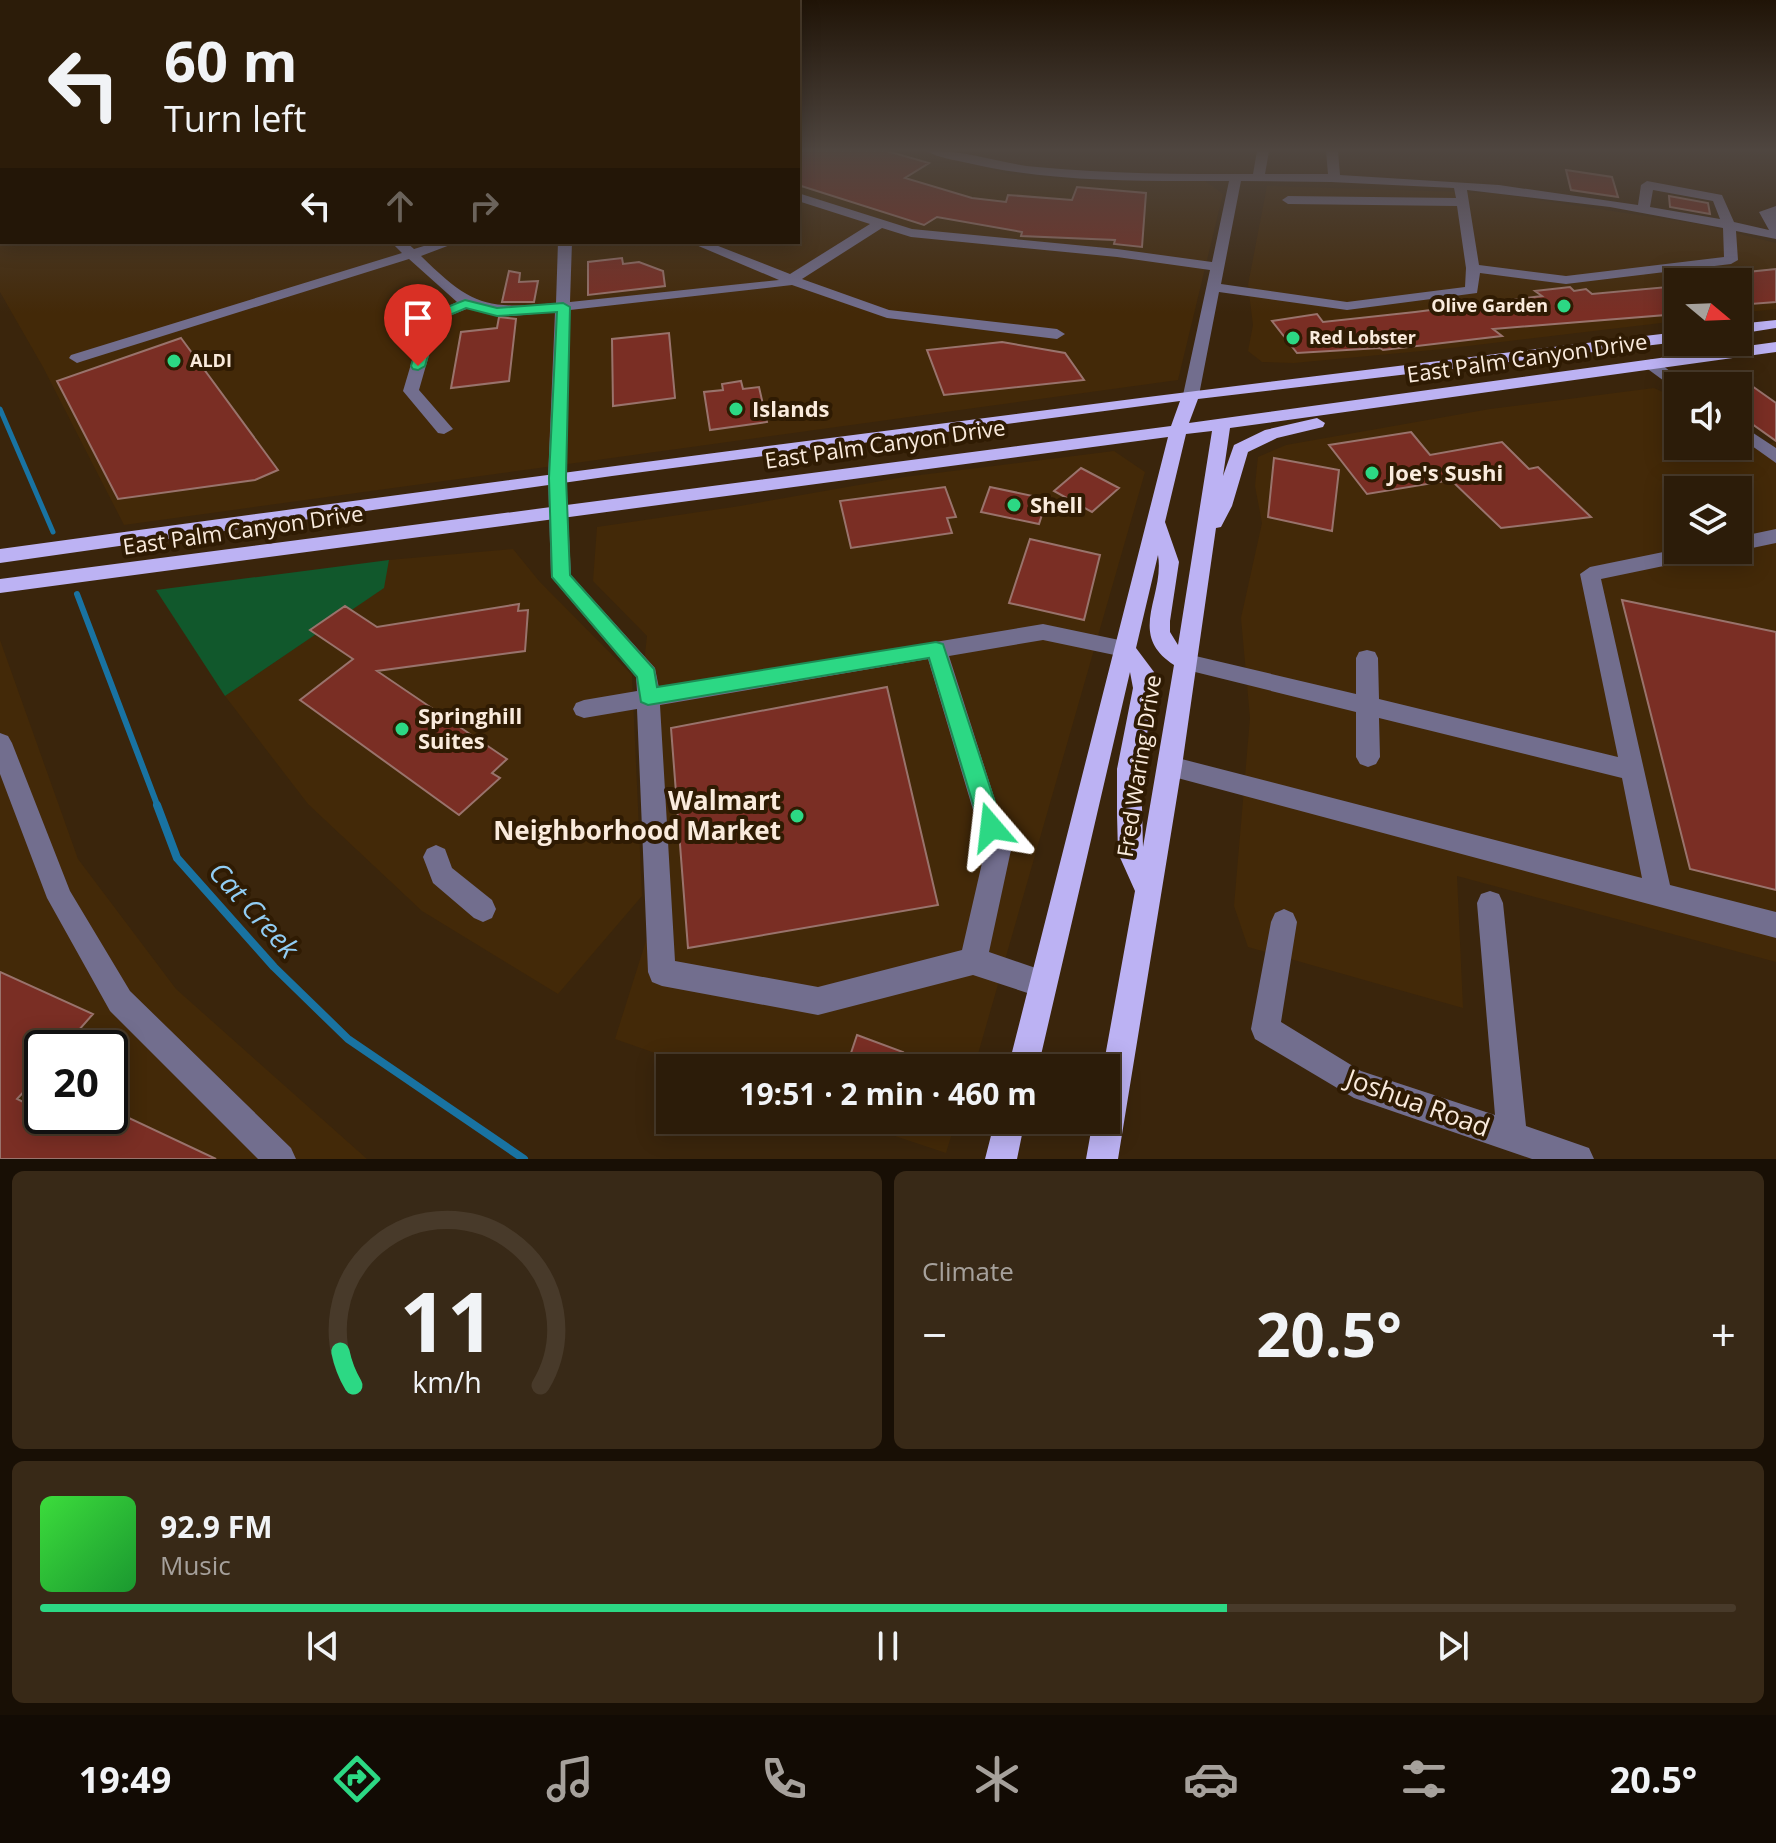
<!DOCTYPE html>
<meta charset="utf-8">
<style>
body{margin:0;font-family:"Open Sans",sans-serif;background:#382917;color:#f1f3f6;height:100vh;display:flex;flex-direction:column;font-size:30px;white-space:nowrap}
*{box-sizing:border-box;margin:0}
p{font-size:26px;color:#a6a19c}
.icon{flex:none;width:44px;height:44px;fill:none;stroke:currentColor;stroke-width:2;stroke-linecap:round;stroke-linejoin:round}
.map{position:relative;height:1159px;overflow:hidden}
.details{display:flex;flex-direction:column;gap:12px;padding:12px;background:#180f05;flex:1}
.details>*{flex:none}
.guide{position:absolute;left:0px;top:0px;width:800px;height:244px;box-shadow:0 4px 20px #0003,0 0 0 2px #483a2a;background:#2c1c09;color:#f1f3f6;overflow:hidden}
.needle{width:52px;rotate:109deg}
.tools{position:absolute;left:1664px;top:268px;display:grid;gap:16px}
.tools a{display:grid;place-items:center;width:88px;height:88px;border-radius:0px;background:#2c1c09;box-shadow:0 4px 20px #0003,0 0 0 2px #483a2a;font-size:40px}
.speed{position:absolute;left:24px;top:1030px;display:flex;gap:16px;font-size:40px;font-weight:700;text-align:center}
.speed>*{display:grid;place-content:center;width:104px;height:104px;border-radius:50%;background:#2c1c09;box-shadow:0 4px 20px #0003,0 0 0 2px #483a2a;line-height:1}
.speed .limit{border:4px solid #111;border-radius:12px;background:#fff;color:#111}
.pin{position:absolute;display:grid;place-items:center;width:68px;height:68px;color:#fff;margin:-82px -34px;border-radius:50% 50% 50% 0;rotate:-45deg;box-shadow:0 0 8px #0007}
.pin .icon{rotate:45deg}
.me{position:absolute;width:88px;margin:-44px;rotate:343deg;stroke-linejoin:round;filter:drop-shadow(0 0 6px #0008)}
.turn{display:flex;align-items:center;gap:28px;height:168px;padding:0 32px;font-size:36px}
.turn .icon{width:104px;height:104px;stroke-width:2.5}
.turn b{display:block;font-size:56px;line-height:68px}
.lanes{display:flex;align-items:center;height:76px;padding:0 32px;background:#0003;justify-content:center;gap:40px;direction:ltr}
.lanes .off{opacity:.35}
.big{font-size:60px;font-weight:700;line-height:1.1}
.details .tile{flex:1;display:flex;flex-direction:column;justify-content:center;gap:12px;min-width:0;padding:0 28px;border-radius:12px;background:#382917}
.details .dial{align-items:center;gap:0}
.dial svg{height:208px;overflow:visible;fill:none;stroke:#483a2a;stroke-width:7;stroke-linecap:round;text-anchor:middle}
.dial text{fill:#f1f3f6;stroke:none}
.song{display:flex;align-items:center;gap:24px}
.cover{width:96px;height:96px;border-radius:12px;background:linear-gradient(135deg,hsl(120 70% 55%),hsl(130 70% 35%))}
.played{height:8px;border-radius:4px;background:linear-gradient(90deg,#2cd884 70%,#483a2a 70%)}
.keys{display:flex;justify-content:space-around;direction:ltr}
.heat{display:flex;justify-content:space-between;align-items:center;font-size:44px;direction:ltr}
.details .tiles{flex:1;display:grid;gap:12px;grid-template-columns:1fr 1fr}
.tile:last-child{grid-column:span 2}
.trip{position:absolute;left:656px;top:1054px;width:464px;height:80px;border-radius:0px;background:#2c1c09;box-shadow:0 4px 20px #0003,0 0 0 2px #483a2a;font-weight:700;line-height:80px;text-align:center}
.tabs{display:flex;height:128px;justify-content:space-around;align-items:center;background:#120b04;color:#a6a19c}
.tabs .icon{width:56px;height:56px}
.tabs .active{color:#2cd884}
.tabs b{font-size:36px;color:#f1f3f6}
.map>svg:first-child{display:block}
</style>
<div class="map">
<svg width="1776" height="1159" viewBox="0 0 1776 1159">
<rect width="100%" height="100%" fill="#3a250c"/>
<!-- built -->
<path fill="#432908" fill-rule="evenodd" d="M0 151 2 242H798V151H924L1009 174 1078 180 1202 179 1223 194 1178 380 124 525 43 367 0 292Z
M1267 186 1492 193 1699 224 1776 243V309L1738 313V282H1678V321L1443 349 1294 363 1262 362 1248 351 1253 325 1248 285Z
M1654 388 1678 399V446H1738V443L1743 447 1776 442V962L1457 876 1463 1008 1248 947 1234 906 1250 718 1241 618 1262 523 1255 486 1258 457 1286 445 1490 409ZM1678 490H1738V550H1678Z
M1114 451 1145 472 974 1068H698L615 1039 650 928 639 706 647 636 593 581 597 527 740 506 904 477Z
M513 549 539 581 632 675 642 896 558 994 422 911 308 804 225 696 383 588 389 560Z
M0 640 78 859 176 989 367 1159H0ZM42 1048H110V1116H42Z
M847 1120H956L946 1153Z"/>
<!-- green -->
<path fill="#11582c" d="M389 560 384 588 225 696 156 590Z"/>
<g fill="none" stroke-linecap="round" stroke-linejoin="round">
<!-- stream-far2 -->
<path stroke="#1973a2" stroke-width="5" d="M0 409 53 532"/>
<!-- stream-far1 -->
<path stroke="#1973a2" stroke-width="6" d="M77 594 158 807"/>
<!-- stream -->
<path stroke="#1973a2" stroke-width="8" d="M157 805 177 858 274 967 348 1039 524 1159"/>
</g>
<!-- building -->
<path fill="#7a2e24" stroke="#99736c" stroke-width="2" d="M798 151H887L929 163 905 178 972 198 1006 202 1008 195 1072 200 1077 187 1146 193 1142 247 1114 244 1115 240 1021 236 1022 232 937 217 924 225 798 185Z
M1566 170 1612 177 1618 197 1571 190Z
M1669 196 1708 203 1710 214 1670 207Z
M622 258 623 264 639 262 663 271 665 286 588 295V262Z
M1776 269V302L1738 305V273Z
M509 271 520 273 519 282 538 281 534 302H502Z
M1678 286V314L1493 329 1502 336 1383 350 1380 348 1297 353 1272 321 1317 314 1323 322 1415 312 1542 296 1535 291 1570 287 1574 291 1586 289 1592 294Z
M499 317 516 319 509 381 451 388 461 332 497 328Z
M669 333 675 398 613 406 612 339Z
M181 338 278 470 255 480 118 499 57 381Z
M1002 342 1065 353 1084 380 944 395 927 350Z
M741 381 743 389 759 387 767 422 710 430 704 392 723 390 722 384Z
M1752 386 1776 403V441L1738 414V388Z
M1411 432 1430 455 1502 442 1529 469 1538 467 1591 517 1501 528 1451 480 1367 494 1329 445Z
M1274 458 1339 470 1332 531 1268 517Z
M1081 468 1119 488 1092 512 1054 491Z
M945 487 956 517 947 518 952 533 851 548 840 501Z
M990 487 1047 499 1039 524 981 512Z
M1030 539 1100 555 1084 620 1009 603Z
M1622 600 1776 632V890L1690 869Z
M519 604 518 611 528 610 525 651 377 671 507 759 492 773 500 778 459 815 300 700 353 659 310 630 345 606 377 627Z
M887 687 938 905 688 948 671 728Z
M0 972 93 1014 63 1048H42V1072L17 1099 42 1111V1116H53L82 1130 94 1116H110V1109L216 1159H0Z
M857 1035 903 1052 898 1068H846Z"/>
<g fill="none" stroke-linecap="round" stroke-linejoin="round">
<!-- minor -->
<path fill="#726e8e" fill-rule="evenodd" d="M927 151C963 149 1001 164 1037 167 1109 174 1181 174 1253 174L1257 151H1269L1265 174H1328L1326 151H1338L1340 175 1499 185 1638 205 1641 185 1647 181 1722 195 1734 222 1769 230 1759 212 1776 206V239L1736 231 1738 260 1731 264 1566 284 1480 273 1477 293 1347 310 1219 292 1199 395 1191 400 1183 395 1210 270 1117 257 911 237 882 228 802 279 889 310 1057 329 1065 334 1057 339 887 318 792 285 570 310 566 478 571 575 655 668 659 688 1043 624 1124 641 1132 643 1135 649 1132 655 1124 657 1043 640 949 656 1011 850 989 952 1053 974 1057 984 1053 994 1043 998 973 975 818 1015 662 986 652 982 648 972 637 709 584 718 576 715 573 709 576 703 584 700 637 691 636 677 551 577 548 478 555 312 513 316 469 308 439 320 419 390 453 429 444 434 438 433 403 391 425 317 457 302 409 259 83 361 77 363 69 358 71 355 402 253 391 242H406L414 249 437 242H458L421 256C471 305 485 310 556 303L558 242H572L570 302 779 280 689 242H708L790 274 870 224 798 201V193L912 229 1117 249 1212 262 1229 181C1143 181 1053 183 968 163 955 160 938 158 927 151ZM1241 181 1331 182 1454 188 1456 198 1288 196 1282 200 1288 204 1457 206 1466 268 1465 287 1347 302 1221 284ZM1467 190 1610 207 1723 228 1724 257 1566 276 1479 265ZM1653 190 1713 201 1720 219 1650 207ZM928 659 985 850 962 950 818 987 675 961 660 705Z
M1651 359 1657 361 1689 386H1678V390L1675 389 1645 367 1643 364Z
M1738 423 1776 448V463L1738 436Z
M1776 529V543L1738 551 1736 550 1738 537Z
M1678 549 1717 550 1707 557 1601 579 1670 885 1776 912V938L1170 776 1162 773 1158 766 1162 759 1170 756 1642 878 1622 778 1379 718 1380 757 1376 764 1368 767 1360 764 1356 757V712L1187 670 1179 668 1176 662 1179 656 1187 654 1356 694V658L1359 652 1367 650 1375 652 1378 658 1379 699 1618 757 1580 574 1590 567Z
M0 733 8 736 12 743 70 891 130 991 291 1148 296 1159H258L110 1011 47 898 0 774Z
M436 845 445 849 452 868 492 900 496 909 492 918 483 922 474 918 433 883 423 857 427 849Z
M1490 891 1499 894 1503 903 1526 1126 1589 1148 1594 1159H1532L1354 1098 1255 1039 1251 1029 1271 922 1275 913 1284 909 1293 913 1297 922 1281 1022 1361 1071 1495 1115 1477 903 1481 894Z"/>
<!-- major -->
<path fill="#bcb2f3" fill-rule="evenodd" d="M1776 320V328L1738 334V324Z
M1678 332V342L1198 399 1189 423 1776 342V352L1230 428 1223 476 1234 445 1265 430 1317 418 1325 423 1323 427 1277 438 1248 452 1232 506 1221 527 1216 528 1182 766 1118 1159H1086L1093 1120H1106V1068H1103L1135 891 1118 853 1117 814V769L1133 688 1130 672 1038 1068H1008L1168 437 0 593V579L1171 426 1180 401 612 476 0 563V549C559 472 1118 399 1678 332ZM1212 431 1178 645 1170 632V621L1179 562 1165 522 1186 434ZM1158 555C1165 597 1126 634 1174 665L1143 847 1141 769 1155 688 1154 672 1136 648Z
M995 1120H1025L1017 1159H985Z"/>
</g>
<!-- sky -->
<linearGradient id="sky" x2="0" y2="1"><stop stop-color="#201407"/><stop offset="0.48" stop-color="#4f4640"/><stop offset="1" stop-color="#4f4640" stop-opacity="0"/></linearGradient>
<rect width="1776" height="313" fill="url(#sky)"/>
<!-- route -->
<path fill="#2cd884" stroke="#1d8c56" stroke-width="2" d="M465 300 497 308 563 303 570 307 566 478 570 575 654 669 657 687 936 642 943 644 1003 827 999 834 991 837 983 834 980 827 929 658 648 705 641 702 637 677 552 577 549 478 557 312 497 316 466 308 438 320 425 366 418 370 413 369 411 366 427 315Z"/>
<!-- markers -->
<g fill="#2cd884" stroke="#2f1b03" stroke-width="3">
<circle cx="1564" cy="306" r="8"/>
<circle cx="1293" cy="338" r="8"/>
<circle cx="174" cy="361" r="8"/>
<circle cx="736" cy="409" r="8"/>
<circle cx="1372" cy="473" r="8"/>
<circle cx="1014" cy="505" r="8"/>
<circle cx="402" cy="729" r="8"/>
<circle cx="797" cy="816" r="8"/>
</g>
<g text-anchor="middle" stroke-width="8" stroke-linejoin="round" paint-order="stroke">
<!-- far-poi labels -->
<g font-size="18" font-weight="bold" fill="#faebdd" stroke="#2f1b03" text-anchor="start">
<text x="1548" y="312" text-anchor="end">Olive Garden</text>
<text x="1309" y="344">Red Lobster</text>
<text x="190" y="367">ALDI</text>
</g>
<!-- street labels -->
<g font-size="22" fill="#faebdd" stroke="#2f1b03">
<text transform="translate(1527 358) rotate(-8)" y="8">East Palm Canyon Drive</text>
<text transform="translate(885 444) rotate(-8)" y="8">East Palm Canyon Drive</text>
<text transform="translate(243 530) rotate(-8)" y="8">East Palm Canyon Drive</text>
<text transform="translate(1139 766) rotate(-81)" y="8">Fred Waring Drive</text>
</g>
<!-- poi labels -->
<g font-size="22" font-weight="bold" fill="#faebdd" stroke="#2f1b03" text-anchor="start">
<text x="752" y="417">Islands</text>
<text x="1388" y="481">Joe's Sushi</text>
<text x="1030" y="513">Shell</text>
<text x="418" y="724">Springhill<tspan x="418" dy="25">Suites</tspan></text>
</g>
<!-- near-poi labels -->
<g font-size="26" font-weight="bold" fill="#faebdd" stroke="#2f1b03" text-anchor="end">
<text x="781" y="810">Walmart<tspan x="781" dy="30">Neighborhood Market</tspan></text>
</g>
<!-- near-street labels -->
<g font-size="26" fill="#faebdd" stroke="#2f1b03">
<text transform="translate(1418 1103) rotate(20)" y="9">Joshua Road</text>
</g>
<!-- near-water labels -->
<g font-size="28" font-style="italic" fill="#91cdf4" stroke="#2f1b03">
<text transform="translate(254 910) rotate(48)" y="10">Cat Creek</text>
</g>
</g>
</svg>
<div class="tools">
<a><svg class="needle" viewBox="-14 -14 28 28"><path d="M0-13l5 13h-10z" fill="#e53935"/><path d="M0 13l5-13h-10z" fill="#a6a19c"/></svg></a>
<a><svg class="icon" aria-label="sound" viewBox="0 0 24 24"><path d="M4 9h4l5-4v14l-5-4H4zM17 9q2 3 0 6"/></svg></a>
<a><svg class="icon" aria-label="layers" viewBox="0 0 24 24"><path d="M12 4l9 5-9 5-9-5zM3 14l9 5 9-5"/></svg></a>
</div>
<div class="speed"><div class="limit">20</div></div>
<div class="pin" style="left:418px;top:366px;background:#d93025"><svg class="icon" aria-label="arrive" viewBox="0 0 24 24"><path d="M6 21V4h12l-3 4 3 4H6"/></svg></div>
<svg class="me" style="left:991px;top:827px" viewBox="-20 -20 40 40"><path d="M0-17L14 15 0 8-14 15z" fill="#2cd884" stroke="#fff" stroke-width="4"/></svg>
<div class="trip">19:51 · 2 min · 460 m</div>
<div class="guide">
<div class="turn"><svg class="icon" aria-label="left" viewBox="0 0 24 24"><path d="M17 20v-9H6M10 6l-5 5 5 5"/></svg><div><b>60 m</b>Turn left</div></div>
<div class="lanes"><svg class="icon" aria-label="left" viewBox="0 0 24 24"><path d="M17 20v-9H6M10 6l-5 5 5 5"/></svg><svg class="icon off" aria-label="ahead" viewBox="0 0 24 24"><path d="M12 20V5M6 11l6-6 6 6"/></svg><svg class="icon off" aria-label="right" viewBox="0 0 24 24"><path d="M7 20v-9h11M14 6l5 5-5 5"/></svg></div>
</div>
</div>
<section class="details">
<div class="tiles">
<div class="tile dial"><svg viewBox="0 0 100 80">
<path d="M14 69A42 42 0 1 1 86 69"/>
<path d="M14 69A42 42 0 0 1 9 56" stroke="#2cd884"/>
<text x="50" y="56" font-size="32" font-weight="700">11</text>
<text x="50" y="72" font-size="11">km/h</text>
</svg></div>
<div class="tile"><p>Climate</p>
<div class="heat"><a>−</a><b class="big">20.5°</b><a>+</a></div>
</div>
<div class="tile">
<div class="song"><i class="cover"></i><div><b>92.9 FM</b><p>Music</p></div></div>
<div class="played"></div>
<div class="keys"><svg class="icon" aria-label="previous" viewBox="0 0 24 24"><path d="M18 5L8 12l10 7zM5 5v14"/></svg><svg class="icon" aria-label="pause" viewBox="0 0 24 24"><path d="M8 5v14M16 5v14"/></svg><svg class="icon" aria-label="next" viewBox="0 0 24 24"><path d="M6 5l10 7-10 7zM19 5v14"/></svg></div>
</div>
</div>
</section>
<nav class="tabs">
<b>19:49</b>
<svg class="icon active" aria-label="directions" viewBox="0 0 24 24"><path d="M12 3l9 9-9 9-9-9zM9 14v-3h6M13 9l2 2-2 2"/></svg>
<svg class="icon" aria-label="music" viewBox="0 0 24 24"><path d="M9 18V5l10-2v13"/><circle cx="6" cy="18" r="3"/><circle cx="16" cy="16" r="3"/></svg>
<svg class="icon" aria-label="phone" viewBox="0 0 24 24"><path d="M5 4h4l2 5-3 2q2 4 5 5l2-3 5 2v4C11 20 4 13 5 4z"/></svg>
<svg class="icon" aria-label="climate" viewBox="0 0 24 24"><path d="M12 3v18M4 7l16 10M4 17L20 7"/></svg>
<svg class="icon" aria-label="car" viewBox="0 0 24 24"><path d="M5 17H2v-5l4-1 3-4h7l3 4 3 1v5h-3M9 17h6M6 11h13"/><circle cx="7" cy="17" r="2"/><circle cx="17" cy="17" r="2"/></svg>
<svg class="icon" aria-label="filters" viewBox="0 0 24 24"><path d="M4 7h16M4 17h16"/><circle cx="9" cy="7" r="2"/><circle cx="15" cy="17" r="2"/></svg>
<b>20.5°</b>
</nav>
